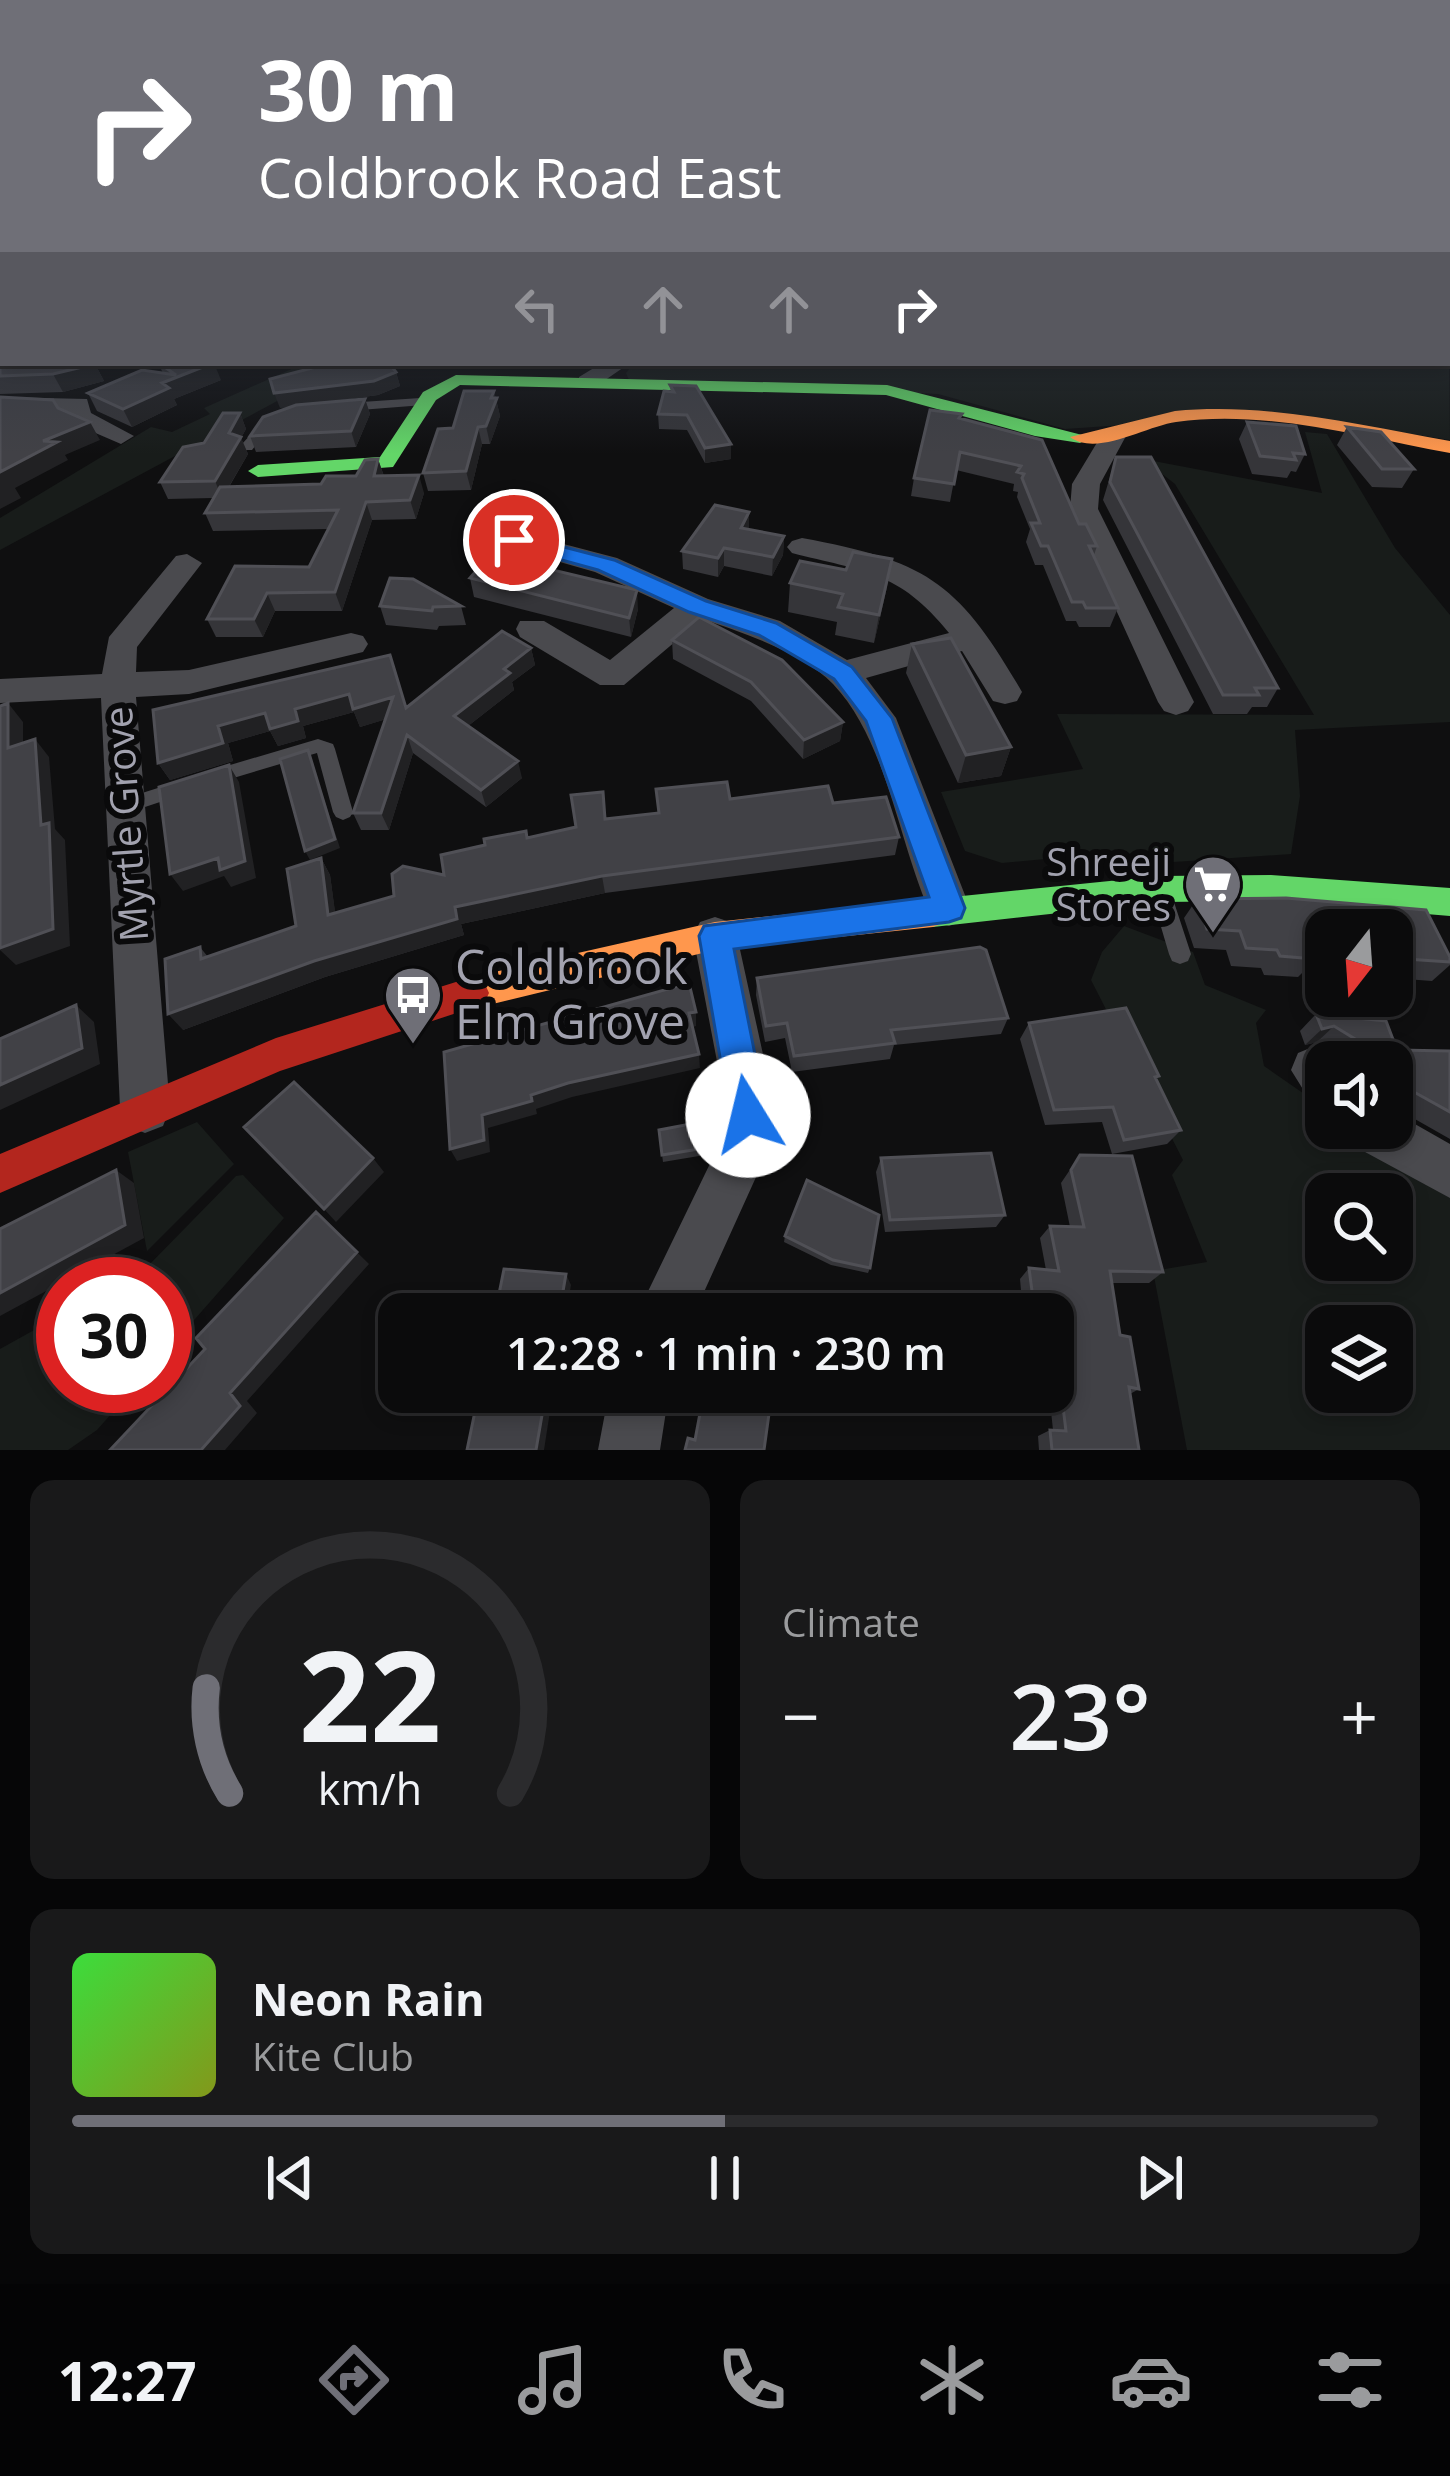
<!DOCTYPE html>
<meta charset="utf-8">
<style>
body{margin:0;font-family:"Open Sans",sans-serif;background:#19191a;color:#f1f3f6;height:100vh;display:flex;flex-direction:column;font-size:45px;white-space:nowrap}
*{box-sizing:border-box;margin:0}
p{font-size:39px;color:#9a9b9d}
.icon{flex:none;width:66px;height:66px;fill:none;stroke:currentColor;stroke-width:2;stroke-linecap:round;stroke-linejoin:round}
.map{position:relative;height:1450px;overflow:hidden}
.panel{display:flex;flex-direction:column;gap:30px;padding:30px;background:#060607;flex:1}
.panel>*{flex:none}
.guide{position:absolute;left:0px;top:0px;width:1452px;height:366px;box-shadow:0 6px 18px #0003,0 0 0 3px #2b2b2d;background:#6f6f77;color:#fff;overflow:hidden}
.needle{width:78px;rotate:197deg}
.buttons{position:absolute;left:1305px;top:909px;display:grid;gap:24px}
.buttons a{display:grid;place-items:center;width:108px;height:108px;border-radius:24px;background:#0b0b0c;box-shadow:0 6px 18px #0003,0 0 0 3px #2b2b2d;font-size:60px}
.speed{position:absolute;left:36px;top:1257px;display:flex;gap:24px;font-size:60px;font-weight:700;text-align:center}
.speed>*{display:grid;place-content:center;width:156px;height:156px;border-radius:50%;background:#0b0b0c;box-shadow:0 6px 18px #0003,0 0 0 3px #2b2b2d;line-height:1}
.speed .limit{border:18px solid #d22;background:#fff;color:#111}
.pin{position:absolute;display:grid;place-items:center;width:102px;height:102px;color:#fff;margin:-51px;border:6px solid #fff;border-radius:50%;box-shadow:0 3px 12px #0007}
.me{position:absolute;width:132px;margin:-66px;rotate:351deg;stroke-linejoin:round;filter:drop-shadow(0 0 9px #0008)}
.turn{display:flex;align-items:center;gap:42px;height:252px;padding:0 60px;font-size:54px}
.turn .icon{width:156px;height:156px;stroke-width:2.5}
.turn b{display:block;font-size:84px;line-height:102px}
.lanes{display:flex;align-items:center;height:114px;padding:0 60px;background:#0003;justify-content:center;gap:60px;direction:ltr}
.lanes .off{opacity:.35}
.big{font-size:90px;font-weight:600;line-height:1.1}
.panel .tile{flex:1;display:flex;flex-direction:column;justify-content:center;gap:18px;min-width:0;padding:0 42px;border-radius:24px;background:#19191a}
.panel .dial{align-items:center;gap:0}
.dial svg{height:312px;overflow:visible;fill:none;stroke:#2b2b2d;stroke-width:7;stroke-linecap:round;text-anchor:middle}
.dial text{fill:#f1f3f6;stroke:none}
.song{display:flex;align-items:center;gap:36px}
.cover{width:144px;height:144px;border-radius:18px;background:linear-gradient(135deg,hsl(120 70% 55%),hsl(70 70% 35%))}
.played{height:12px;border-radius:6px;background:linear-gradient(90deg,#6f6f77 50%,#2b2b2d 50%)}
.keys{display:flex;justify-content:space-around;direction:ltr}
.heat{display:flex;justify-content:space-between;align-items:center;font-size:66px;direction:ltr}
.panel .tiles{flex:1;display:grid;gap:30px;grid-template-columns:1fr 1fr}
.tile:last-child{grid-column:span 2}
.trip{position:absolute;left:378px;top:1293px;width:696px;height:120px;border-radius:24px;background:#0b0b0c;box-shadow:0 6px 18px #0003,0 0 0 3px #2b2b2d;font-weight:600;line-height:120px;text-align:center}
.tab-bar{display:flex;height:192px;justify-content:space-around;align-items:center;background:#040405;color:#9a9b9d}
.tab-bar .icon{width:84px;height:84px}
.tab-bar .active{color:#6f6f77}
.tab-bar b{font-size:54px;color:#f1f3f6}
.map>svg:first-child{display:block}
</style>
<div class="map">
<svg width="1450" height="1450" viewBox="0 0 1450 1450">
<rect width="100%" height="100%" fill="#0f0f10"/>
<!-- green -->
<path fill="#181c1a" fill-rule="evenodd" d="M1449 354 1450 440 1281 414 1065 429 938 394 629 380 626 373 634 363H1449Z
M305 363H359H348L0 550V518L151 427 172 432 210 414 204 408Z
M1305 432 1327 434 1395 548 1450 615V722L1295 730 1300 796 1291 854 1130 865 1077 856 1002 863 965 851 941 792 1083 769 1057 714 1314 715 1175 484 1143 459 1322 493Z
M1124 926 1193 952 1205 985 1266 1010 1256 1023 1264 1066 1326 1109V1128H1354L1450 1186V1450H1187L1153 1271 1207 1262 1172 1175 1183 1160 1091 980 1102 952ZM1326 1194H1392V1260H1326ZM1326 1326H1392V1392H1326Z
M197 1122 234 1164 147 1251 128 1152Z
M243 1175 284 1218 165 1353V1284H116L146 1268 236 1176Z
M63 1314V1386H136L97 1430 68 1450H0V1349Z"/>
<g fill="none" stroke-linecap="round" stroke-linejoin="round">
<!-- lane -->
<path fill="#4a4a4e" fill-rule="evenodd" d="M420 398 424 399V405L347 411 341 407 347 403Z
M263 421 273 424 252 450H242V444Z
M318 739 333 744 335 749 353 812 350 817 343 820 336 817 333 812 317 753 210 785 203 783 201 778 203 773Z
M183 780 190 782 193 787 190 792 124 814 117 811 114 806 117 801Z
M1161 884 1168 887 1171 893 1191 954 1188 961 1180 964 1172 961 1169 954 1151 893 1154 887Z"/>
<!-- street -->
<path fill="#4a4a4e" fill-rule="evenodd" d="M0 305H3V320H0Z
M602 363H630L595 387H579V377Z
M0 397 87 399 91 413 134 436 121 444 70 422 66 413 0 411Z
M1113 428 1126 436 1100 484 1098 509 1194 702 1188 711 1176 715 1164 711 1158 702 1070 509 1072 484 1104 431Z
M514 531 617 558 708 599 780 621 847 660 949 633C900 571 862 571 792 553L787 547 792 541 802 538C926 561 958 581 1022 692L1017 701 1005 704 993 701 962 651 866 678 896 718 970 908 964 921 949 926 934 921C899 849 889 743 833 684 803 653 742 632 702 619L624 685H600L520 637 516 629 520 621H544L610 660 674 608 595 572 504 546 499 540Z
M187 554 202 563 137 647 136 672 189 670 351 633 363 636 368 644 363 652 189 694 136 697 170 1108 163 1126 145 1133 127 1126 120 1108 101 698 0 703V679L102 674 109 637 176 556Z
M715 917 730 922 737 936 768 1077 771 1144 694 1314H637L721 1141 720 1077 693 936 700 922Z
M1315 1046 1340 1062H1326V1106L1309 1099 1291 1070 1298 1053Z
M1392 1111 1450 1144V1198L1354 1146 1347 1128H1392Z
M609 1392H669L660 1450H598Z"/>
<!-- fast -->
<path fill="#63d668" fill-rule="evenodd" d="M456 375 887 385 1090 437 1080 443 1035 436 886 395 460 385 436 400 393 467 258 477 248 471 258 465 380 457 423 392Z
M1271 875 1450 888V916L1271 901 1159 902 933 927 922 923 917 913 922 903 933 899 1159 876Z"/>
<!-- slow -->
<path fill="#ff974d" fill-rule="evenodd" d="M1449 340H1450V351H1449Z
M1175 411C1267 402 1360 425 1450 441V453C1363 437 1265 409 1176 422 1146 426 1097 457 1070 437Z
M933 899 944 903 949 913 944 923 933 927 715 950 472 1009 460 1004 455 993 460 982 472 977 715 922Z"/>
<!-- jam -->
<path fill="#b3261e" fill-rule="evenodd" d="M472 977 484 982 489 993 484 1004 280 1071 0 1193V1154L276 1038Z"/>
</g>
<!-- wall -->
<path fill="#353539" d="M0 352 95 364 104 381 63 392 0 394Z
M158 363 221 380 174 399 177 405 132 427 97 411 88 393 163 373Z
M396 372 400 386 378 395 318 403 365 399 370 414 356 447 256 452 250 436 292 406 280 408Z
M670 385 731 444V459L705 463 687 430 659 429 658 414 671 392Z
M494 391 500 416 490 444H482L471 490 428 491 423 473 453 428Z
M240 413 246 429 241 438 248 454 229 487 321 484 356 476 378 459 384 476 424 493 416 519 372 520 342 611H275L263 637H216L207 619 309 567 328 529 213 531 205 513 213 498 168 499 160 482Z
M962 414 961 419 1042 440 1079 524 1097 546 1094 555 1118 608 1110 627H1079L1076 621H1066L1043 565H1035L1026 542 1030 529 1017 497 1018 492 1013 491 1014 484 956 470 950 502 911 496 914 478Z
M1247 422 1305 454 1296 472 1291 471 1287 478 1252 474 1239 439Z
M1347 427 1414 469 1402 488 1372 487 1337 445Z
M1116 457 1278 688 1267 707H1252L1247 714H1213L1103 500Z
M749 529 784 536 783 555 772 576 724 566 718 577 683 569 682 551Z
M470 578 638 609 631 637 474 597Z
M790 583 887 587 874 643 835 635 837 622 788 612Z
M380 606H461L466 625 439 626 437 630 386 625Z
M672 640 843 722 840 741 803 759 751 701 673 659Z
M912 644 1011 747 1001 776 958 783 906 673Z
M531 648 535 665 512 682 514 690 468 726 522 778 486 807 413 753 389 830H361L353 813 386 719 360 727 354 712 303 726 306 738 278 746 270 731 228 743 233 761 170 780 158 763 153 710 406 708Z
M730 799 833 803 899 837 895 855 605 893 461 924 464 935 325 977 183 1030 200 947 208 957 296 926 321 858 330 875 335 913 394 896 527 838 607 819 659 813Z
M1286 898 1426 910 1450 957V965L1432 981 1392 978V930H1326V973L1304 971 1298 977 1264 975 1261 968 1231 966 1226 950 1194 948 1184 918 1197 899Z
M757 978 1008 1018 1001 1034 894 1045 890 1059 792 1072 785 1038 765 1042 756 995Z
M1316 1014 1397 1050 1450 1051V1139L1399 1110 1392 1115V1062H1341L1342 1058 1317 1042 1305 1045 1300 1031Z
M1029 1023 1159 1076 1156 1080 1181 1130 1167 1144 1112 1154 1102 1122 1045 1125 1020 1039Z
M659 1130 705 1148V1155L663 1162Z
M1080 1155 1163 1272 1149 1283H1112L1120 1335 1139 1389 1130 1394 1139 1450H1039L1038 1436 1050 1430H1053L1049 1392H1053V1314H1023L1020 1279 1029 1268 1046 1270 1040 1238 1050 1226 1070 1227 1061 1183Z
M881 1158 1005 1215 996 1227 885 1232 876 1172Z
M785 1236 870 1268 868 1273 831 1265 784 1242Z"/>
<!-- shaded-wall -->
<path fill="#212123" d="M3 280V300L0 301V281Z
M214 363 221 380 174 399 177 405 132 427 123 409 162 383Z
M95 364 104 381 63 392 53 374Z
M396 372 400 386 378 395 280 408 274 393Z
M494 391 500 416 490 444 486 426Z
M365 399 370 414 356 447 351 431Z
M240 413 246 429 241 438 248 454 222 498 215 481 229 433Z
M90 422 100 440 65 455 68 460 15 488 21 498 0 509V472L43 441Z
M478 427 482 444 471 490 466 471Z
M731 444V459L705 463V448Z
M378 459 384 477 374 476Z
M419 475 424 493 416 519 410 500Z
M366 502 372 520 342 611 335 592Z
M749 512V531L741 528Z
M784 536 783 555 772 576 773 557Z
M724 548V566L718 577V558Z
M892 559 887 587 874 643 879 615Z
M637 590 638 609 631 637 629 618Z
M267 593 275 611 263 637 254 619Z
M531 648 535 665 512 682 514 690 459 733 454 716 504 669Z
M349 694 393 697 400 715 360 727 354 712 303 726 306 738 278 746 270 731 228 743 233 761 170 780 158 763 218 726 265 713 295 709Z
M8 703 23 722V766L8 748Z
M843 722 840 741 803 759 804 740Z
M407 735 413 753 389 830 381 813Z
M35 739 49 757 55 829 65 840 70 946 16 965 0 950V948L41 825Z
M1011 747 1001 776 958 783 966 755Z
M308 750 340 848 310 860 305 851Z
M518 761 522 778 486 807 481 790Z
M229 765 239 782 256 878 231 887 224 876 183 891 170 874Z
M321 858 330 875 338 932 328 915Z
M602 876 605 893 461 924 464 935 325 977 183 1030 168 1014 455 907Z
M76 1005 94 1022 100 1064 0 1110V1085Z
M696 1012V1026L690 1028 689 1013Z
M1334 1026 1317 1042 1305 1045 1322 1029Z
M699 1054 700 1068 572 1097 536 1109 537 1114 488 1128 490 1152 457 1161 450 1149 482 1115 531 1095 568 1083Z
M373 1158 384 1172 336 1222 324 1209Z
M116 1170 134 1183 144 1238 0 1316V1293Z
M316 1212 369 1264 247 1401 257 1413 225 1450H201Z
M566 1274 571 1285 566 1314H559Z
M546 1392H553L544 1450H536Z"/>
<!-- building -->
<path fill="#414146" stroke="#505056" stroke-width="3" d="M0 251H3V280L0 281Z
M0 352H3V363L95 364 53 374 0 376Z
M159 363H213L162 383 169 388 123 409 88 393 142 370 176 375Z
M331 363H389L396 372 374 381 274 393 270 379Z
M670 385 696 386 731 444 705 448 687 415 658 414 664 391 674 392Z
M464 391H494L491 398H497L486 426 478 427 466 471 423 473 438 429 453 428Z
M0 397 53 400 58 408 90 422 43 441 57 442 0 472Z
M365 399 351 431 250 436 263 417 296 405Z
M930 410 962 414 959 418 1042 440 1079 524H1086L1097 546H1089L1118 608H1086L1083 602H1072L1048 546H1041L1031 523H1040L1022 478 1024 474 1017 472 1021 466 960 452 954 484 914 478Z
M223 413H240L229 433 241 437 215 481 160 482 183 447 204 443Z
M1247 422 1296 426 1305 454 1293 453 1296 460 1260 456Z
M1347 427 1381 432 1414 469H1382Z
M1116 457H1151L1278 688H1255L1259 695H1223L1110 482Z
M378 459 374 476 419 475 410 500 366 502 335 592 267 593 254 619H207L235 566 309 567 338 510 205 513 220 487 321 484 326 476H356L365 460Z
M715 505 749 512 741 528 784 536 773 557 724 548 718 558 682 551Z
M853 552 892 559 879 615 838 607 843 594 790 583 800 561 846 570Z
M490 555 637 590 629 618 470 578Z
M390 578 413 579 461 606 433 607 432 611 380 606Z
M699 617 782 660 843 722 804 740 751 682 672 640Z
M502 631 531 648 504 669 510 673 454 716 518 761 481 790 407 735 381 813H353L393 697 353 709 349 694 295 709 298 721 270 729 265 713 218 726 223 743 158 763 153 710 390 655 406 708Z
M951 638 1011 747 966 755 912 644Z
M8 703V748L35 739 41 825 49 823 53 929 0 948V706Z
M308 750 335 839 305 851 280 759Z
M229 765 245 861 220 870 218 858 170 874 159 787Z
M727 782 730 799 828 786 833 803 886 797 899 837 602 876 455 907 457 919 314 961 168 1014 165 959 200 947 201 959 296 926 287 869 321 858 328 915 394 896 392 874 403 866 444 875 441 855 485 845 484 839 526 831 527 838 576 827 571 795 603 792 605 819 659 813 656 789Z
M1286 898 1426 910 1450 957V962L1392 958V930H1326V953L1313 952 1315 959 1280 956 1277 950 1246 948 1240 931 1207 929 1197 899Z
M980 947 986 950 1008 1018 891 1030 895 1043 794 1056 787 1023 766 1026 757 978Z
M689 983 696 1012 689 1013 699 1054 568 1083 531 1095 532 1101 482 1115 484 1140 450 1149 444 1052Z
M76 1005 82 1048 0 1085V1039Z
M1126 1008 1159 1076 1155 1077 1181 1130 1124 1140 1113 1107 1054 1110 1029 1023Z
M1316 1014 1386 1021 1397 1050 1450 1051V1112L1414 1092 1408 1093 1407 1104 1392 1099V1062H1358L1354 1051 1361 1049 1360 1042 1334 1026 1322 1029Z
M294 1082 373 1158 324 1209 244 1127Z
M701 1122 705 1148 662 1155 659 1130Z
M991 1153 1005 1215 890 1220 881 1158Z
M1080 1155 1132 1156 1163 1272 1110 1271 1120 1335 1130 1337 1139 1389 1129 1387 1139 1450H1052L1050 1430 1066 1431 1058 1366H1053V1314H1035L1029 1268 1059 1271 1050 1226 1084 1227 1071 1170Z
M116 1170 125 1225 0 1293V1229Z
M807 1180 879 1215 870 1268 833 1260 785 1236Z
M316 1212 357 1252 230 1393 240 1406 201 1450H110L205 1349 196 1338Z
M504 1269 566 1274 559 1314H495Z
M719 1303 766 1314H717Z
M479 1392H546L536 1450H467Z
M704 1392H772L764 1450H685L688 1438 695 1440Z"/>
<!-- sky -->
<linearGradient id="sky" x2="0" y2="1"><stop stop-color="#080809"/><stop offset="0.55" stop-color="#313742"/><stop offset="1" stop-color="#313742" stop-opacity="0"/></linearGradient>
<rect width="1450" height="454" fill="url(#sky)"/>
<!-- route -->
<path fill="#1a73e8" stroke="#114b97" stroke-width="3" d="M514 534 614 560 706 601 776 623 852 667 892 718 965 908 961 918 949 922 734 949 767 1115 762 1128 748 1134 735 1128 730 1115 699 936 704 926 929 897 866 721 834 679 759 635 689 612 598 570 507 545 503 540Z"/>
<!-- icons -->
<defs>
<symbol id="supermarket-pin" viewBox="-11 -11 22 30"><path d="M0 17L-7.5 6A9.5 9.5 0 1 1 7.5 6Z" fill="#6f6f77" stroke="#0a0a0b"/><path d="M-6-5.5h2.5l.6 2H6L4.5 2H-2.5L-4.4-4H-6ZM-1.5 3.2a1.3 1.3 0 1 0 .1 0ZM3 3.2a1.3 1.3 0 1 0 .1 0Z" fill="#fff"/></symbol>
<symbol id="bus-pin" viewBox="-11 -11 22 30"><path d="M0 17L-7.5 6A9.5 9.5 0 1 1 7.5 6Z" fill="#6f6f77" stroke="#0a0a0b"/><path d="M-5-6H5V4H4V6H2V4H-2V6H-4V4H-5ZM-3.5-4V0h7V-4ZM-3.5 1.2v1.5H-2V1.2ZM2 1.2v1.5H3.5V1.2Z" fill="#fff"/></symbol>
</defs>
<g fill-rule="evenodd">
<use href="#supermarket-pin" x="1180" y="851" width="66" height="90"/>
<use href="#bus-pin" x="380" y="962" width="66" height="90"/>
</g>
<g text-anchor="middle" stroke-width="12" stroke-linejoin="round" paint-order="stroke">
<!-- street labels -->
<g font-size="39" fill="#a2a2af" stroke="#0a0a0b">
<text transform="translate(126 824) rotate(-94)" y="14">Myrtle Grove</text>
</g>
<!-- poi labels -->
<g font-size="39" fill="#a2a2af" stroke="#0a0a0b" text-anchor="end">
<text x="1171" y="876">Shreeji<tspan x="1171" dy="45">Stores</tspan></text>
</g>
<!-- near-poi labels -->
<g font-size="48" fill="#a2a2af" stroke="#0a0a0b" text-anchor="start">
<text x="455" y="984">Coldbrook<tspan x="455" dy="55">Elm Grove</tspan></text>
</g>
</g>
</svg>
<div class="buttons">
<a><svg class="needle" viewBox="-14 -14 28 28"><path d="M0-13l5 13h-10z" fill="#e53935"/><path d="M0 13l5-13h-10z" fill="#9a9b9d"/></svg></a>
<a><svg class="icon" aria-label="sound" viewBox="0 0 24 24"><path d="M4 9h4l5-4v14l-5-4H4zM17 9q2 3 0 6"/></svg></a>
<a><svg class="icon" aria-label="search" viewBox="0 0 24 24"><circle cx="10" cy="10" r="6"/><path d="M15 15l6 6"/></svg></a>
<a><svg class="icon" aria-label="layers" viewBox="0 0 24 24"><path d="M12 4l9 5-9 5-9-5zM3 14l9 5 9-5"/></svg></a>
</div>
<div class="speed"><div class="limit">30</div></div>
<div class="pin" style="left:514px;top:540px;background:#d93025"><svg class="icon" aria-label="arrive" viewBox="0 0 24 24"><path d="M6 21V4h12l-3 4 3 4H6"/></svg></div>
<svg class="me" style="left:748px;top:1115px" viewBox="-20 -20 40 40"><circle r="19" fill="#fff"/><path d="M0-13L10 11 0 6-10 11z" fill="#1a73e8"/></svg>
<div class="trip">12:28 · 1 min · 230 m</div>
<div class="guide">
<div class="turn"><svg class="icon" aria-label="right" viewBox="0 0 24 24"><path d="M7 20v-9h11M14 6l5 5-5 5"/></svg><div><b>30 m</b>Coldbrook Road East</div></div>
<div class="lanes"><svg class="icon off" aria-label="left" viewBox="0 0 24 24"><path d="M17 20v-9H6M10 6l-5 5 5 5"/></svg><svg class="icon off" aria-label="ahead" viewBox="0 0 24 24"><path d="M12 20V5M6 11l6-6 6 6"/></svg><svg class="icon off" aria-label="ahead" viewBox="0 0 24 24"><path d="M12 20V5M6 11l6-6 6 6"/></svg><svg class="icon" aria-label="right" viewBox="0 0 24 24"><path d="M7 20v-9h11M14 6l5 5-5 5"/></svg></div>
</div>
</div>
<section class="panel">
<div class="tiles">
<div class="tile dial"><svg viewBox="0 0 100 80">
<path d="M14 69A42 42 0 1 1 86 69"/>
<path d="M14 69A42 42 0 0 1 8 42" stroke="#6f6f77"/>
<text x="50" y="56" font-size="32" font-weight="700">22</text>
<text x="50" y="72" font-size="11">km/h</text>
</svg></div>
<div class="tile"><p>Climate</p>
<div class="heat"><a>−</a><b class="big">23°</b><a>+</a></div>
</div>
<div class="tile">
<div class="song"><i class="cover"></i><div><b>Neon Rain</b><p>Kite Club</p></div></div>
<div class="played"></div>
<div class="keys"><svg class="icon" aria-label="previous" viewBox="0 0 24 24"><path d="M18 5L8 12l10 7zM5 5v14"/></svg><svg class="icon" aria-label="pause" viewBox="0 0 24 24"><path d="M8 5v14M16 5v14"/></svg><svg class="icon" aria-label="next" viewBox="0 0 24 24"><path d="M6 5l10 7-10 7zM19 5v14"/></svg></div>
</div>
</div>
</section>
<nav class="tab-bar">
<b>12:27</b>
<svg class="icon active" aria-label="directions" viewBox="0 0 24 24"><path d="M12 3l9 9-9 9-9-9zM9 14v-3h6M13 9l2 2-2 2"/></svg>
<svg class="icon" aria-label="music" viewBox="0 0 24 24"><path d="M9 18V5l10-2v13"/><circle cx="6" cy="18" r="3"/><circle cx="16" cy="16" r="3"/></svg>
<svg class="icon" aria-label="phone" viewBox="0 0 24 24"><path d="M5 4h4l2 5-3 2q2 4 5 5l2-3 5 2v4C11 20 4 13 5 4z"/></svg>
<svg class="icon" aria-label="climate" viewBox="0 0 24 24"><path d="M12 3v18M4 7l16 10M4 17L20 7"/></svg>
<svg class="icon" aria-label="car" viewBox="0 0 24 24"><path d="M5 17H2v-5l4-1 3-4h7l3 4 3 1v5h-3M9 17h6M6 11h13"/><circle cx="7" cy="17" r="2"/><circle cx="17" cy="17" r="2"/></svg>
<svg class="icon" aria-label="filters" viewBox="0 0 24 24"><path d="M4 7h16M4 17h16"/><circle cx="9" cy="7" r="2"/><circle cx="15" cy="17" r="2"/></svg>
</nav>
